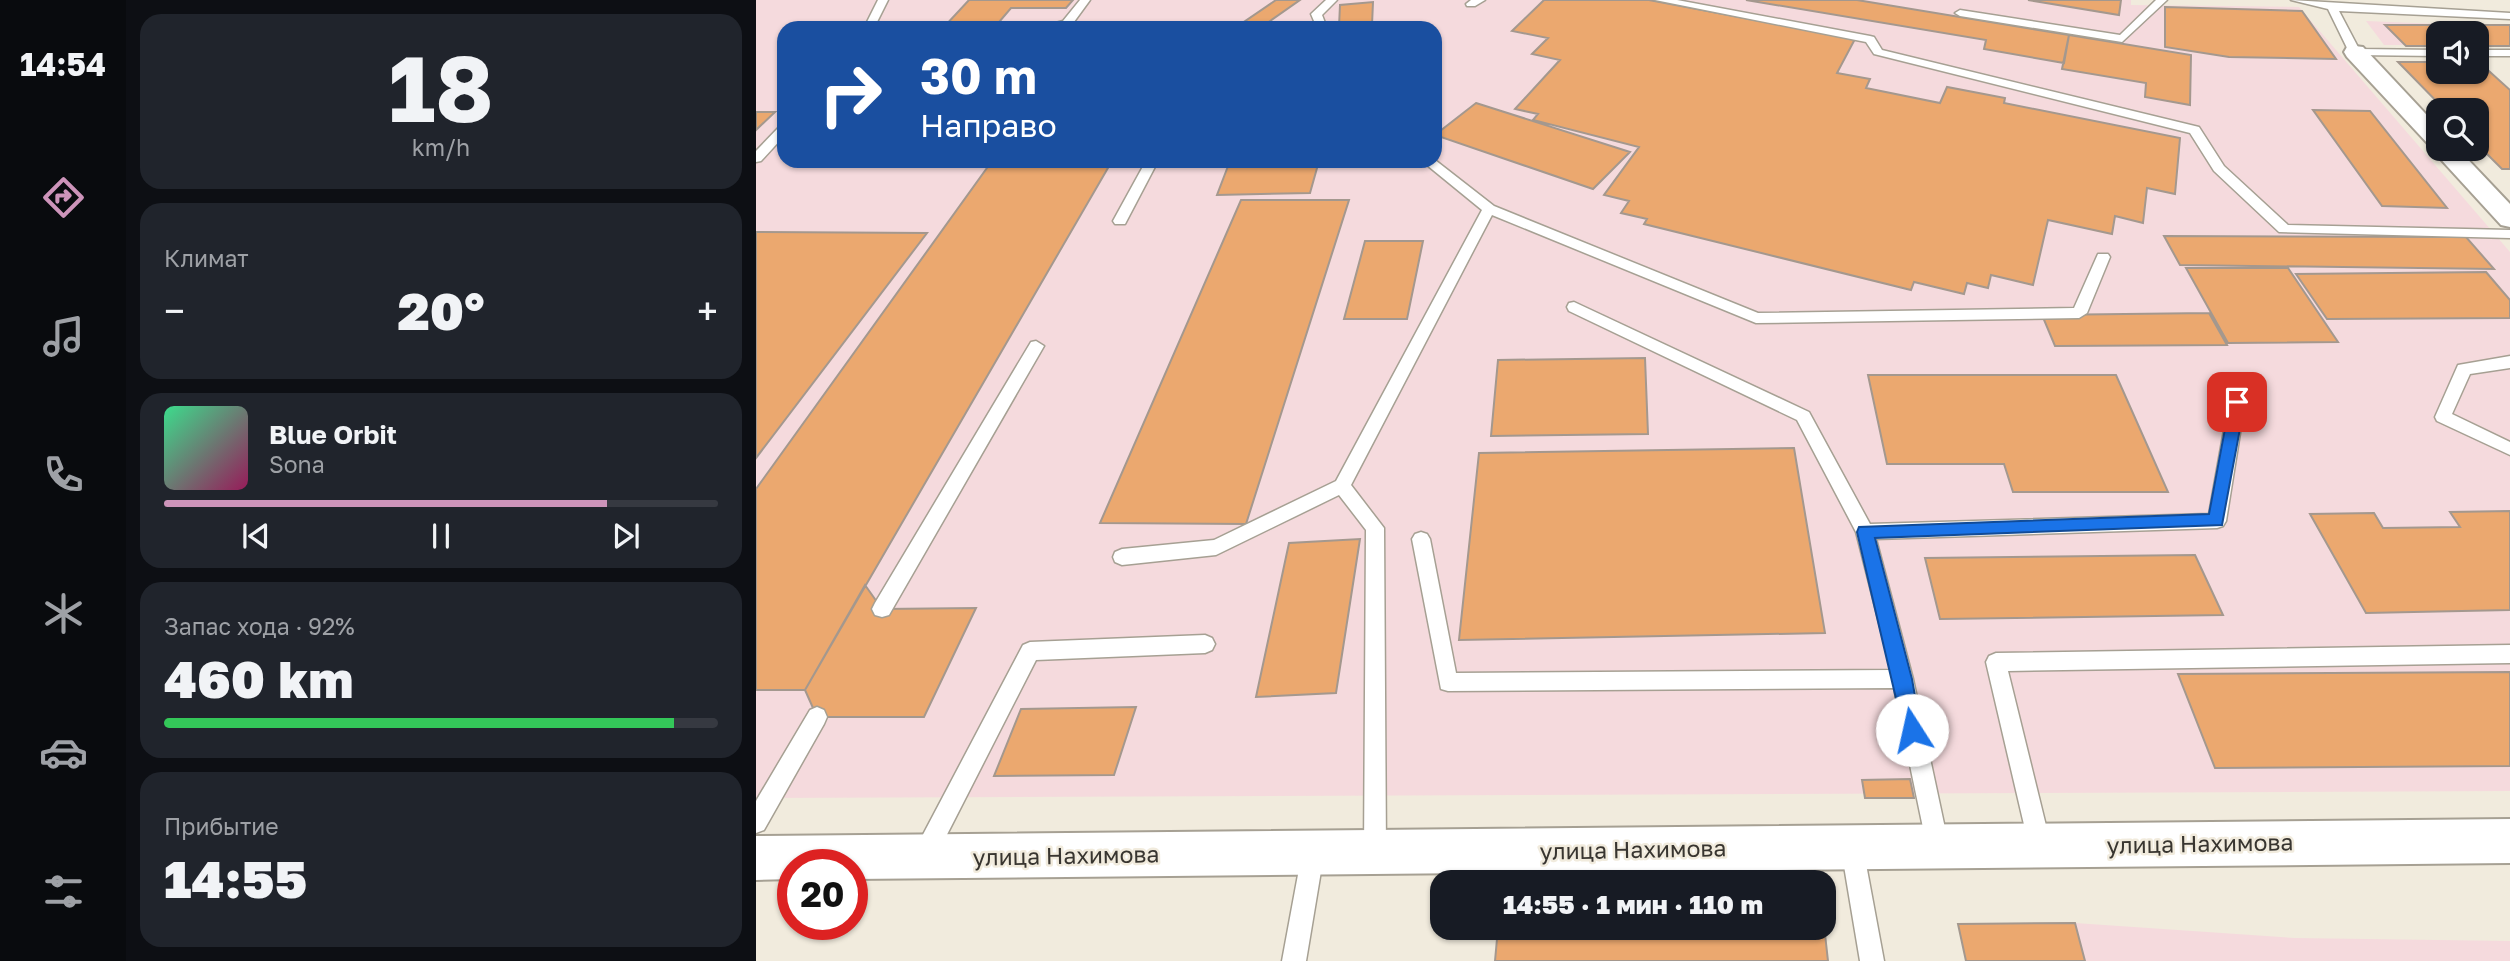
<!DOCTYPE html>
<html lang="ru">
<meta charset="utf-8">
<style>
body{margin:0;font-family:"Golos Text",sans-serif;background:#20242c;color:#f1f3f6;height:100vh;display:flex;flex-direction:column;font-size:26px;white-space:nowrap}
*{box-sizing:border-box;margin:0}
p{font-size:23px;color:#9ea1a6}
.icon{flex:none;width:38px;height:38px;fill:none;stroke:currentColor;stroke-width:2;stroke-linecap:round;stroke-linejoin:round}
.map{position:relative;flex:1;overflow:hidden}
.side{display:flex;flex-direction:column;gap:14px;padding:14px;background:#0d0f14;width:630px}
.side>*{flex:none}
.guide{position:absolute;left:21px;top:21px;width:665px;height:147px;border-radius:21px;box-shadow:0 2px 5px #0004;background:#1a4fa0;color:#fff;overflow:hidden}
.controls{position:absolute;left:1670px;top:21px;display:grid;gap:14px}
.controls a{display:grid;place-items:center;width:63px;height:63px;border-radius:14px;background:#171b24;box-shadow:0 2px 5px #0004;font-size:35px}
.speed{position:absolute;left:21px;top:849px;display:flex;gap:14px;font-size:35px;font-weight:700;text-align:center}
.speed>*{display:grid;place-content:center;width:91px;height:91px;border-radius:50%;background:#171b24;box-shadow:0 2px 5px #0004;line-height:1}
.speed .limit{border:10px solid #d22;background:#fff;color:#111}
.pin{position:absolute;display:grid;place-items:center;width:60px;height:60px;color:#fff;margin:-30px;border-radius:14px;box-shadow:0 4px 10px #0006}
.me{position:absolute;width:77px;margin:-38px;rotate:350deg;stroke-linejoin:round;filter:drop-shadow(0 0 5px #0008)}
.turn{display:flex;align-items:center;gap:24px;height:147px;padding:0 28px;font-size:32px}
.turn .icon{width:91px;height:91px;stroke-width:2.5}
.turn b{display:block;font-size:49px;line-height:60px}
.big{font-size:52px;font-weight:800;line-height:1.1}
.side .card{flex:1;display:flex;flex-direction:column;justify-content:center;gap:10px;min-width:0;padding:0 24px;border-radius:21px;background:#20242c}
.side .dial{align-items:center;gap:0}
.dial b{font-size:91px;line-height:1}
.song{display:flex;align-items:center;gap:21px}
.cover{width:84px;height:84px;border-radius:10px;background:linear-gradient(135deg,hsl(150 70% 55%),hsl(330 70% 35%))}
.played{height:7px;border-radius:4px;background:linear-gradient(90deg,#cd94ba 80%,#363941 80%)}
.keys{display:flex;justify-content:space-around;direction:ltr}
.heat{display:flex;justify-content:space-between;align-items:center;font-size:38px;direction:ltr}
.charge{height:10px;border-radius:5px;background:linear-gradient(90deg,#34c759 92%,#363941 0)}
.trip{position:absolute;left:674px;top:870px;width:406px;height:70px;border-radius:21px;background:#171b24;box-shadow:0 2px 5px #0004;font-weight:800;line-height:70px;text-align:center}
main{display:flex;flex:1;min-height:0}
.tabs{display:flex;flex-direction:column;width:126px;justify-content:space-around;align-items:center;background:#090b0e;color:#9ea1a6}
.tabs .icon{width:49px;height:49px}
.tabs .selected{color:#cd94ba}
.tabs b{font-size:32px;color:#f1f3f6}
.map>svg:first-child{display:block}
</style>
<main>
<nav class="tabs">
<b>14:54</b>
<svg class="icon selected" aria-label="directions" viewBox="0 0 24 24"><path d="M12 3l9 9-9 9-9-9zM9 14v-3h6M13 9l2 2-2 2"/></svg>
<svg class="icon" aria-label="music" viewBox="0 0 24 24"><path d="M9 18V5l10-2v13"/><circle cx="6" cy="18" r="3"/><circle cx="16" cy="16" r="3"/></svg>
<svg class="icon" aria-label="phone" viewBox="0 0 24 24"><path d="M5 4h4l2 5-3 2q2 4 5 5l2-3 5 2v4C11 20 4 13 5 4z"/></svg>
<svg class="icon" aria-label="climate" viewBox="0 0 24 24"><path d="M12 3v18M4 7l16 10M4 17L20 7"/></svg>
<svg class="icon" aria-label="car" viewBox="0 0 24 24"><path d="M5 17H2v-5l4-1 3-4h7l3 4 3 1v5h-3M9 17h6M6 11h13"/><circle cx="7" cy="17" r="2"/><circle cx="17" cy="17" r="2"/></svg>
<svg class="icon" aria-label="filters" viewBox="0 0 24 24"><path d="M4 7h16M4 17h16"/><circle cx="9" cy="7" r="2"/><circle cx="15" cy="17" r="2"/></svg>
</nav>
<section class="side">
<div class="card dial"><b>18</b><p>km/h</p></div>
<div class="card"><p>Климат</p>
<div class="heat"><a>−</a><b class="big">20°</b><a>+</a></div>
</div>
<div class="card">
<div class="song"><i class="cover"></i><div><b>Blue Orbit</b><p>Sona</p></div></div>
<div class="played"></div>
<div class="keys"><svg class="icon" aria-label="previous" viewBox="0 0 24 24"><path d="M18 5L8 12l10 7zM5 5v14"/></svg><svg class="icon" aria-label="pause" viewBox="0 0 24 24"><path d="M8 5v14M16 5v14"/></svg><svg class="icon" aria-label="next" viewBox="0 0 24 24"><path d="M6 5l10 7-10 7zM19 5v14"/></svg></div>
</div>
<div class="card"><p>Запас хода · 92%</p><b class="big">460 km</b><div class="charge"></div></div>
<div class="card"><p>Прибытие</p><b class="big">14:55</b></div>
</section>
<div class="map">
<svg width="1754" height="961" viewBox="0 0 1754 961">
<rect width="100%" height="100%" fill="#f1ebdd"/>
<!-- industrial -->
<path fill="#f5dadd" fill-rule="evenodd" d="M0 0H1375V5L1543 7 1754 252V791L0 798ZM28 28H679V161H28Z
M1610 21 1754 27 1720 33H1682V45H1628Z
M1319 923 1538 938 1754 941V961H1329Z"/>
<!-- building -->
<path fill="#eba86f" stroke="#a4988e" stroke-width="2" d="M213 0H317L310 8H255L238 28H187Z
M520 0H544L504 28H479Z
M788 0H893L1099 39 1081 73 1114 79 1110 88 1184 103 1191 87 1249 98 1248 103 1424 138 1419 194 1391 188 1387 223 1359 216 1356 234 1292 220 1277 285 1235 275 1232 288 1211 283 1208 294 1158 282 1155 290 888 224 891 219 865 213 873 201 848 195 883 147 777 120 782 114 759 109 804 60 776 54 792 38 756 31Z
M990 0H1101L1313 35 1308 63 1228 49 1230 40Z
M1272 0H1365L1363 15Z
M617 2 616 25 583 27 584 5Z
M1409 7 1546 11 1580 59 1473 57 1409 47Z
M1629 25H1754V46H1720V33H1682V46H1650Z
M1313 35 1435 55 1434 105 1389 97 1390 83 1306 69Z
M1642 62H1682V72H1720V62H1723L1754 90V169H1746L1720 143V110H1689Z
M720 103 874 152 837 189 679 135Z
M1557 110 1614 111 1691 208 1626 206Z
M0 112H19L0 130Z
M236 161H356L49 690H0V489Z
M474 161H563L554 193 461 195Z
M485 200H593L490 524 344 523Z
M0 232 171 233 0 458Z
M1408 236 1710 237 1738 269 1424 265Z
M609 241H667L651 319H588Z
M1430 268H1532L1582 342 1472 343Z
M1730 272 1754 300V318L1571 319 1540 274Z
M1453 313 1471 345 1299 346 1286 315Z
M889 358 892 434 735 436 742 360Z
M1112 375H1360L1412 492H1257L1248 464H1131Z
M1038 448 1069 633 703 640 723 453Z
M1754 511V610L1610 613 1554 514 1618 513 1627 528 1704 527 1694 512Z
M604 539 580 693 500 697 533 543Z
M1439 555 1467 615 1184 619 1169 558Z
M109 585 126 609 220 608 168 717H61L49 690Z
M1754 672V766L1459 768 1422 674Z
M380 707 358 775 238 776 265 709Z
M1154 779 1158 798H1109L1106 780Z
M1319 923 1329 961H1210L1202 924Z
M1068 925 1072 961H739L742 928H1068Z"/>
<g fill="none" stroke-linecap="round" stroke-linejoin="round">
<defs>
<path id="service" d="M122 0H132L118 28H108Z
M324 0H334L315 26 281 28 307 21Z
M570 0H581L566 15 571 28H561L555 14Z
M715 0H729L719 6H711L710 4Z
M899 0H921L1114 36 1118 37 1126 50 1443 127 1468 166 1532 225 1754 230V238L1523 232 1458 171 1434 133 1118 54 1110 42Z
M1400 0H1411L1366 42 1204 16 1199 13 1204 10 1364 35Z
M1535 0 1754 13V19L1583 11 1603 49 1682 50V56L1599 55 1593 52 1572 9Z
M1720 50H1754V56H1720Z
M28 125V136L5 161 0 162V151L24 126Z
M679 160 738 206 1002 313 1318 308 1342 254H1352L1354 257 1331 313 1323 318 1000 323 736 215 595 485 628 528 630 853 627 861 619 864 611 861 608 853 610 530 583 495 460 555 366 565 359 562 357 557 359 552 366 549 458 540 580 481 726 210 666 161Z
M390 161H402L369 224H359L357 221Z
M818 302 1053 412 1114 524 1453 514 1473 402 1481 396 1487 398 1489 402 1470 521 1467 526 1461 528 1120 539 1157 679 1193 847 1190 855 1182 858 1174 855 1171 847 1138 688 692 691 685 689 656 539 659 534 665 532 671 534 674 539 700 673 1135 670 1100 532 1041 420 813 311 811 307 813 303Z
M280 341 288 346 133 615 126 617 119 615 116 609 119 603 275 342Z
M1754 356V368L1714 374 1696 414 1754 442V455L1681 421 1679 417 1702 365Z
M449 635 456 638 459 644 456 650 449 653 280 660 177 862 169 865 161 862 158 854 161 846 267 645 274 642Z
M1754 645V663L1252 671 1295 846 1292 854 1284 857 1276 854 1273 846 1230 662 1233 656 1240 653Z
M61 707 68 710 71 717 68 724 8 830 0 833V801L54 710Z
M1096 837 1104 840 1107 848 1128 961H1104L1085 848 1088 840Z
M557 842 565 845 568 853 550 961H526L546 853 549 845Z"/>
<path id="minor" d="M1599 46 1607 47 1682 127V149H1702L1754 204V227L1745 225 1680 154 1678 147 1674 146 1591 57 1588 52 1591 47Z
M1754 819V863L96 879V864H37V879L0 880V836Z"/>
</defs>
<!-- service casing -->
<use href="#service" stroke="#a6a093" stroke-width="3"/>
<!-- minor casing -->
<use href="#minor" stroke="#a6a093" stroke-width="4"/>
<!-- service -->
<use href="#service" fill="#fff" fill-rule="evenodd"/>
<!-- minor -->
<use href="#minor" fill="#fff" fill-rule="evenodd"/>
</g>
<!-- route -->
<path fill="#1a73e8" stroke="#114b97" stroke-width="2" d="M1481 397 1489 402 1466 525 1119 538 1156 679 1165 730 1163 737 1156 739 1149 737 1101 532 1103 527 1453 514 1474 402Z"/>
<g text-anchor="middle" stroke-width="5" stroke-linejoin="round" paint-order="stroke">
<!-- near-street labels -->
<g font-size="23" fill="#383530" stroke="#f1ebdd">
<text transform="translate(1444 844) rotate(-1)" y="8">улица Нахимова</text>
<text transform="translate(877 850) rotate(-1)" y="8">улица Нахимова</text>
<text transform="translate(310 856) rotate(-1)" y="8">улица Нахимова</text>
</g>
</g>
</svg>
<div class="controls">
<a><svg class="icon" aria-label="sound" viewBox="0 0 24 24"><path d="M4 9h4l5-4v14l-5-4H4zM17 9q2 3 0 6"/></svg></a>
<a><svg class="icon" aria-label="search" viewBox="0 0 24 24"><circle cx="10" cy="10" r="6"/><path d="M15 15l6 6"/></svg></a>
</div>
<div class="speed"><div class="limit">20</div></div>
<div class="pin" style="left:1481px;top:402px;background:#d93025"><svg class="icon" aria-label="arrive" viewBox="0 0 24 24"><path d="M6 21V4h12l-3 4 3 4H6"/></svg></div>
<svg class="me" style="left:1156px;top:730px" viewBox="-20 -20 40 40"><circle r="19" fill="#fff"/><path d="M0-13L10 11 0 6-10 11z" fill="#1a73e8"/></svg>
<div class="trip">14:55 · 1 мин · 110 m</div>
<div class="guide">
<div class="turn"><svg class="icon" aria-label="right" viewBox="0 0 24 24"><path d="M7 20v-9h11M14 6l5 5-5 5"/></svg><div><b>30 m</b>Направо</div></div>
</div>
</div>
</main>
